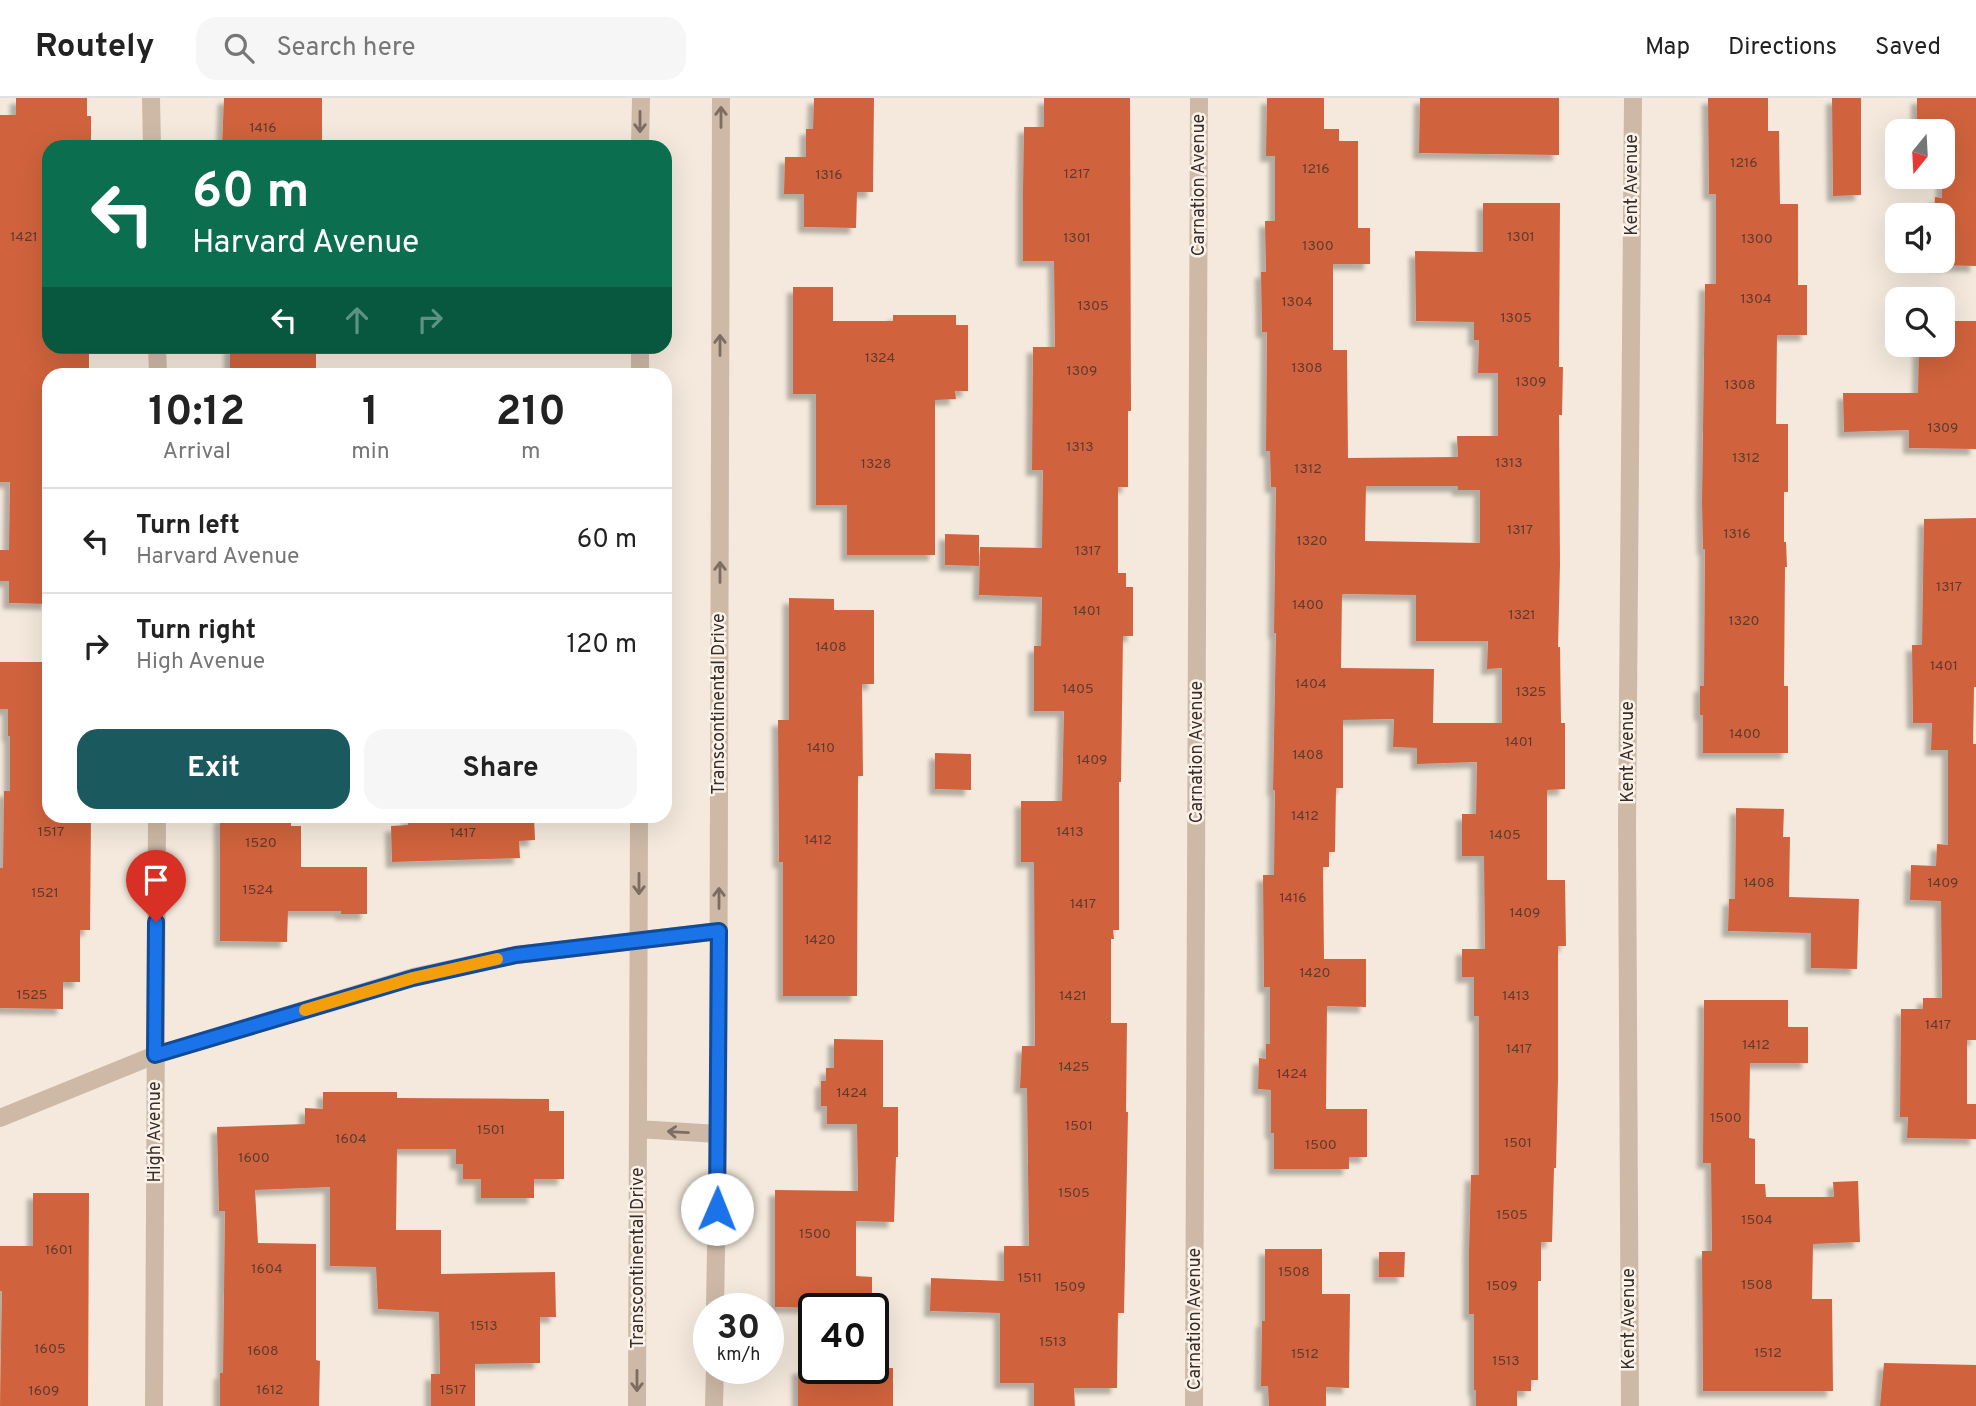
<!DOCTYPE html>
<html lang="en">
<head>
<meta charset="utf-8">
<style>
  :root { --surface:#fff; --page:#f6f6f6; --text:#222; --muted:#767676; --line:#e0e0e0; --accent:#1a595e }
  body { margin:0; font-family:Overpass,sans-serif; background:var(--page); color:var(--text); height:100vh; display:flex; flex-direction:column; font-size:26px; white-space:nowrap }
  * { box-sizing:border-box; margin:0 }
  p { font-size:23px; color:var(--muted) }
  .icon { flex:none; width:38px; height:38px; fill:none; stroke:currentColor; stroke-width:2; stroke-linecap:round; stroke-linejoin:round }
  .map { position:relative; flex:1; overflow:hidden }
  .drawer { position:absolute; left:42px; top:270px; width:630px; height:455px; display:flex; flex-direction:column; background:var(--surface); border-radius:21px; box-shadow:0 7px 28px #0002 }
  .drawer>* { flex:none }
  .banner { position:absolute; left:42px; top:42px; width:630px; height:214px; border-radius:21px; box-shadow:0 7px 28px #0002; background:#0b6e4f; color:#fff; overflow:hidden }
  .needle { width:46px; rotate:198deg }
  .buttons { position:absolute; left:1885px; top:21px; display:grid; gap:14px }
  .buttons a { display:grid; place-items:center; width:70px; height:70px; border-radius:14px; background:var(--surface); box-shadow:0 7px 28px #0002; font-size:35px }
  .speed { position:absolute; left:693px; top:1195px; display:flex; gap:14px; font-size:35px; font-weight:700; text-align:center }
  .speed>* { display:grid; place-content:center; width:91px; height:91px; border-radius:50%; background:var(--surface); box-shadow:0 7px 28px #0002; line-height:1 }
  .speed small { font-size:18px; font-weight:400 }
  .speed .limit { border:4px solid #111; border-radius:10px; background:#fff; color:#111 }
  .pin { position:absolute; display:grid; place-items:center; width:60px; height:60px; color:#fff; margin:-72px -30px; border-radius:50% 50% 50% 0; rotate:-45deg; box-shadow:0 0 7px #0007 }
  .pin .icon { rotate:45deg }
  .me { position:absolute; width:77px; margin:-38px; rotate:1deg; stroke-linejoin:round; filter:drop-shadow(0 0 5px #0008) }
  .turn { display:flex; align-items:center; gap:24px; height:147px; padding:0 35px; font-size:32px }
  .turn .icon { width:91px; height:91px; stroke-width:2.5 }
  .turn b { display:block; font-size:49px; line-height:60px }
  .lanes { display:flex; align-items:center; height:66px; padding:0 35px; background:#0003; justify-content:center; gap:35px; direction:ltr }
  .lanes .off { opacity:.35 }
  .eta { display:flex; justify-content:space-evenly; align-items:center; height:119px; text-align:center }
  .eta b { font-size:42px; font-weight:700; line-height:49px }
  .cta { display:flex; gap:14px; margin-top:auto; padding:14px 35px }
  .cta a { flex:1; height:80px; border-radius:21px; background:var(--accent); color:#fff; font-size:28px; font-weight:700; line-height:80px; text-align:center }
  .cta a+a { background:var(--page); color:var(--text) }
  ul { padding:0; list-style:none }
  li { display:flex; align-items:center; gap:21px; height:105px; padding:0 35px; border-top:2px solid var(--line) }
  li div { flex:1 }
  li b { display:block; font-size:26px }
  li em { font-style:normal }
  header { display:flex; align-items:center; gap:42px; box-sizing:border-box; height:98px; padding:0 35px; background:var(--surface); border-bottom:2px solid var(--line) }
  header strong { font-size:33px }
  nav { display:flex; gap:38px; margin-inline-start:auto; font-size:24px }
  .search { width:490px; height:63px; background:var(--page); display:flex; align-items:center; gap:18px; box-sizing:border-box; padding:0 24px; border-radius:21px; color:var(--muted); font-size:26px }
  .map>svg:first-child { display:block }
  .building { fill:#d0633e; fill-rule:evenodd; filter:url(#shadow) }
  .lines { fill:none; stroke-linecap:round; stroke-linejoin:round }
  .minor { stroke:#cdb9a6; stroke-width:18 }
  .oneway { stroke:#7c6c61 }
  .route-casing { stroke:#114b97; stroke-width:18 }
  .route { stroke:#1a73e8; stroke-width:12 }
  .slow { stroke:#f59e0b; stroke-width:12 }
  .labels { text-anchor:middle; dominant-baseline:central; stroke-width:5; stroke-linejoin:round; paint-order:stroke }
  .number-label { font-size:14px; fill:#5f3a2e }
  .street-label { font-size:18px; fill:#392d28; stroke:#fbf3e9 }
</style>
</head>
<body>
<header>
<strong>Routely</strong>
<div class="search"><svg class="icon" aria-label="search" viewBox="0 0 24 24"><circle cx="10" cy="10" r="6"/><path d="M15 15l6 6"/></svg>Search here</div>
<nav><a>Map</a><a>Directions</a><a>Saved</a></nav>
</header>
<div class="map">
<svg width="1976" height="1308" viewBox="0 0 1976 1308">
  <defs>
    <filter id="shadow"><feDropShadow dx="-6" dy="6" stdDeviation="2" flood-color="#0004"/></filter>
  </defs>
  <rect width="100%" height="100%" fill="#f4e9dc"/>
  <!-- building -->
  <path class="building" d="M16,0h71v18h4v31h-42v199h40v28h-40v230l-40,-1v-22h-9v-31h9l1,-68h-10v-367h16z
    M224,0h98v49h-100z
    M814,0h60l-1,94h-16l-1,36 -52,-1v-33h-20l1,-37h21v-28h7z
    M1044,0h86l1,313h-3v76h-10v86h8v14h7v49h-10l-2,146h-2v148h-6l1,9h-3v84h16l-1,89h2l-1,54 -3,147h-6l-1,75h-43l1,18h-41v-23h-34v-70l-70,-2 1,-33 73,3v-35h25l-2,-158h-7l2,-42h13l-1,-184h-13v-61h41l2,-90h-30v-65h7l1,-49 -63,-2 1,-48 62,1 1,-78h-11l1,-123h22l-1,-86h-31v-70l1,-64h20z
    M1267,0h57v31h15v12h19v87h12v36h-37v86h14l1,108 110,-1 -1,-21h41v-63h-20l1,-33h-5v-18l-58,-1 -1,-70 68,1v-49h77l-1,164h4l-1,48h-3l1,149 -2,83h2l1,76h4v66l-18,1v90h18l1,66h-8v132l-2,90h-2l-2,74h-11v39h-3v99h-7v11h-14v15h-41v-16h-2v-76h-5v-63l2,-76h8v-159h-5v-39h-12v-28h23l-1,-93h-22v-42h14l1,-52 -60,2v-16l-24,-1 1,-28 -51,1v68h-7l-1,64h-6v15h-6l1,92h42v48l-39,-1 -1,103h41v48h-18v12h-75v-36h-3v-43l-13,-1 1,-31 7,1v-15h4v-57h-6l-1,-112h11l1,-85h-2l3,-157h-2l2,-146h-5l-1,-36h-4l1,-119h-5l-1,-60h5l-1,-51h10v-65h-9zM1366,388h92v4h22v53l-115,-2zM1342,496l74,1v46h72l-1,28 15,-1v55h-69l1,-54 -93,-1z
    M1420,0h139v57l-140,-2z
    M1708,0h60v33h11l1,73h18v81h9v50h-30l-1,89h12v68h-4v50h2l1,25h-2l-1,119h4v67h-85v-38h-3v-29h4l1,-137h-2l-1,-47 3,-218h11v-90h-7z
    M1832,0h29v97l-28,1z
    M1917,0h59v168l-43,-1v-4h9v-46h-8l1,-18 7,1v-67h-25z
    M793,189h40v34h60v-6h63v10h12v66h-13l1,8 -21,1v155h-88v-50h-31v-111h-23z
    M1942,223h34v128l-67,-1v-18l-65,2 -1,-39h75l1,-48h23z
    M230,248h86v28h-86z
    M1976,420v169h-2l-1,57h3v296h-9v64h9v35l-69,-1 1,-21h-8l1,-108h22v-11h19l-1,-97 -31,-1 1,-35 25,1 1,-22 11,1v-95h-17l1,-27h-19l-1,-78h10l2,-126z
    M945,436l34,1v31l-34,-1z
    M789,500l45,1v11h40v74h-12l1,92h-5l-1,220h-74v-134h-4l-1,-142h11z
    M0,564h49v154h42l-1,114h-10v52h-17v27l-63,-1v-140h3l1,-77h6v-55h-2v-27h-8z
    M935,655l36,1v36l-36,-1z
    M1736,710l48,1 -1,28h7l-1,60 70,2 -2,70 -46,-1v-35l-83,-2 1,-32h6z
    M220,718h71v10h10v41h66v47h-26v-3h-53l-1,31 -67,-1z
    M446,718h88l1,24 -16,1 1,17 -128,4 -1,-36 17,-1v-8z
    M1704,902h84v27h20v36h-58l-1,75 6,1v45h10l1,13h68l-1,-15 25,-1 2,61 -47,2 -1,55h20l1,92h-130l-1,-140h10l-1,-88h-8z
    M834,941l49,1v67h15v50h-2l-2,65 -38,-1v55l16,1v32l-97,-2v-117l83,1 -1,-67h-30v-18h-6v-25h5v-13h8z
    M323,994h74v6l152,1v12h15v68h-30v19h-53v-19h-18v-15h-7v-15h-59l-1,81h45v44l114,-2 1,45h-16v46l-65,1v42h-44v-32h9l-1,-62 -61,-3 -2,-42 -46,-1v-79l-75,3 3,53 58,1v116l4,1 -1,45h-99v-33h3l2,-162h-6l-2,-84 88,-3v-16l18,1z
    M33,1095h56l-1,213h-88l2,-115h-2v-45h33z
    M1265,1151h57v45h28l-1,94 -23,-1v19h-57l-1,-20h-7l1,-65h3z
    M1379,1154h26l-1,25h-25z
    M1884,1265l92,2v41h-96z
    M798,1270h95v38h-95z"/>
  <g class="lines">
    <!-- minor -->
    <path class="minor" d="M151,0l1,49
      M640,49l1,-49
      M157,248l1,28
      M640,276v-28
      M0,1020l155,-63 258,-78 103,-22 203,-24
      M638,1031l80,5
      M715,1211l3,-175 3,-1036
      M154,1308l3,-590
      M637,1308l2,-590
      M714,1308l1,-38
      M1194,1308l5,-1308
      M1630,1308l-3,-581 6,-727"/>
  </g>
  <!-- one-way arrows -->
  <defs><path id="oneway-shaft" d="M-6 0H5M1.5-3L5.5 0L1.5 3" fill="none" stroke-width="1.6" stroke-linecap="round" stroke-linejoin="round" transform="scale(1.75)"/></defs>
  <g class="oneway">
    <use href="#oneway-shaft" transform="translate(721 19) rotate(-90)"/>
    <use href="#oneway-shaft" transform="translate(640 24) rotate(90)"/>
    <use href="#oneway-shaft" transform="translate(720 247) rotate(-90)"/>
    <use href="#oneway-shaft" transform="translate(720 474) rotate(-90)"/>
    <use href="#oneway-shaft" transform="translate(639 786) rotate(90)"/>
    <use href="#oneway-shaft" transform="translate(719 800) rotate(-90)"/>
    <use href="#oneway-shaft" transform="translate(678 1034) rotate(-177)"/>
    <use href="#oneway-shaft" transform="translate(637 1283) rotate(90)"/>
  </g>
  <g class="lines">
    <!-- route casing -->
    <g class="route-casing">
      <path id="route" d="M156,824l-1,133 258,-77 103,-23 203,-24 -2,278"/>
    </g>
    <!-- route -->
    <use href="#route" class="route"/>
    <!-- slow -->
    <path class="slow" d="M305,912l108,-32 84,-19"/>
  </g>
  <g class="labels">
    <!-- number labels -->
    <g class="number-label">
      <text x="263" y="30">1416</text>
      <text x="1744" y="65">1216</text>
      <text x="1316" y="71">1216</text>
      <text x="1077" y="76">1217</text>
      <text x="829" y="77">1316</text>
      <text x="24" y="139">1421</text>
      <text x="1521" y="139">1301</text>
      <text x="1077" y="140">1301</text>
      <text x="1757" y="141">1300</text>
      <text x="1318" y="148">1300</text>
      <text x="1756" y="201">1304</text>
      <text x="1297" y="204">1304</text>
      <text x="1093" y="208">1305</text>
      <text x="1516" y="220">1305</text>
      <text x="880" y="260">1324</text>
      <text x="1307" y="270">1308</text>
      <text x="1082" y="273">1309</text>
      <text x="1531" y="284">1309</text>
      <text x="1740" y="287">1308</text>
      <text x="1943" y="330">1309</text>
      <text x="1080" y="349">1313</text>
      <text x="1746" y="360">1312</text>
      <text x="1509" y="365">1313</text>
      <text x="876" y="366">1328</text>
      <text x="1308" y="371">1312</text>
      <text x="1520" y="432">1317</text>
      <text x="1737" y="436">1316</text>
      <text x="1312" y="443">1320</text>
      <text x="1088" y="453">1317</text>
      <text x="1949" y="489">1317</text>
      <text x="1308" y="507">1400</text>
      <text x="1087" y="513">1401</text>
      <text x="1522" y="517">1321</text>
      <text x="1744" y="523">1320</text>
      <text x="831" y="549">1408</text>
      <text x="1944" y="568">1401</text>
      <text x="1311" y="586">1404</text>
      <text x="1078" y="591">1405</text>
      <text x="1531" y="594">1325</text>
      <text x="1745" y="636">1400</text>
      <text x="1519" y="644">1401</text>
      <text x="821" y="650">1410</text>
      <text x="1308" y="657">1408</text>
      <text x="1092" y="662">1409</text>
      <text x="1305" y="718">1412</text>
      <text x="51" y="734">1517</text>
      <text x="1070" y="734">1413</text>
      <text x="463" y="735">1417</text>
      <text x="1505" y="737">1405</text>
      <text x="818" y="742">1412</text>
      <text x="261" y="745">1520</text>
      <text x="1759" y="785">1408</text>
      <text x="1943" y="785">1409</text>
      <text x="258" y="792">1524</text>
      <text x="45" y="795">1521</text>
      <text x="1293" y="800">1416</text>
      <text x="1083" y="806">1417</text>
      <text x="1525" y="815">1409</text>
      <text x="820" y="842">1420</text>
      <text x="1315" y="875">1420</text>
      <text x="32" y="897">1525</text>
      <text x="1073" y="898">1421</text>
      <text x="1516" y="898">1413</text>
      <text x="1938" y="927">1417</text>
      <text x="1756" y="947">1412</text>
      <text x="1519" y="951">1417</text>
      <text x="1074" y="969">1425</text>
      <text x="1292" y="976">1424</text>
      <text x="852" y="995">1424</text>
      <text x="1726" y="1020">1500</text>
      <text x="1079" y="1028">1501</text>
      <text x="491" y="1032">1501</text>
      <text x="351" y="1041">1604</text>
      <text x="1518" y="1045">1501</text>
      <text x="1321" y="1047">1500</text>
      <text x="254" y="1060">1600</text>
      <text x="1074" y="1095">1505</text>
      <text x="1512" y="1117">1505</text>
      <text x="1757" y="1122">1504</text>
      <text x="815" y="1136">1500</text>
      <text x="59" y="1152">1601</text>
      <text x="267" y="1171">1604</text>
      <text x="1294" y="1174">1508</text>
      <text x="1030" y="1180">1511</text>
      <text x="1757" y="1187">1508</text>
      <text x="1502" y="1188">1509</text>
      <text x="1070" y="1189">1509</text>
      <text x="484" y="1228">1513</text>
      <text x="1053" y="1244">1513</text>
      <text x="50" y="1251">1605</text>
      <text x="263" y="1253">1608</text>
      <text x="1768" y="1255">1512</text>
      <text x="1305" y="1256">1512</text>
      <text x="1506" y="1263">1513</text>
      <text x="270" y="1292">1612</text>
      <text x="453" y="1292">1517</text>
      <text x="44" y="1293">1609</text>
    </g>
    <!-- street labels -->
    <g class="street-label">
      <text transform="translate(1199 87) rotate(-90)">Carnation Avenue</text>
      <text transform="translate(1632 87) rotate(-90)">Kent Avenue</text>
      <text transform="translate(719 606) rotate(-90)">Transcontinental Drive</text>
      <text transform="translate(1197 654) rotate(-90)">Carnation Avenue</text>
      <text transform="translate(1628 654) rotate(-90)">Kent Avenue</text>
      <text transform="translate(155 1034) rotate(-90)">High Avenue</text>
      <text transform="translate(638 1160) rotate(-90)">Transcontinental Drive</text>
      <text transform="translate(1195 1221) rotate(-90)">Carnation Avenue</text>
      <text transform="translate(1629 1221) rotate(-90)">Kent Avenue</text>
    </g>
  </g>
</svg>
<div class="buttons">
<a><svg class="needle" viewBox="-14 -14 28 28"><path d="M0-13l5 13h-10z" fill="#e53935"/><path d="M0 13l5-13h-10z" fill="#767676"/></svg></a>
<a><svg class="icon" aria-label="sound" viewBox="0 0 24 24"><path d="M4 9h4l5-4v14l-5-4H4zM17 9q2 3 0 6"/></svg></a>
<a><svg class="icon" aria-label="search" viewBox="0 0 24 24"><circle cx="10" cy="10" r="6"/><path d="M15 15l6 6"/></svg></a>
</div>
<div class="speed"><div>30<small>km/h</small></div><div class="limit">40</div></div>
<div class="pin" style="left:156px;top:824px;background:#d93025"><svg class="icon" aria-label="arrive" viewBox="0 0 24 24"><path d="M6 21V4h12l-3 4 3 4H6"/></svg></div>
<svg class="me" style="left:717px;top:1111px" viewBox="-20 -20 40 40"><circle r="19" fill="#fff"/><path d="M0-13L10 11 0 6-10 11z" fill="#1a73e8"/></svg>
<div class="banner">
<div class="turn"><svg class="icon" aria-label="left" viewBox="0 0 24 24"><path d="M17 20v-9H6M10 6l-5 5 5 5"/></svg><div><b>60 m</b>Harvard Avenue</div></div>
<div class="lanes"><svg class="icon" aria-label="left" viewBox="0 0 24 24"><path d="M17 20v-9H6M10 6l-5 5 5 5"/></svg><svg class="icon off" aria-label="ahead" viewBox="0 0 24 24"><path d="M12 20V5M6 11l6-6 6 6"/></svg><svg class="icon off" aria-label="right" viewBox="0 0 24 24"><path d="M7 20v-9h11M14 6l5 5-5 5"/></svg></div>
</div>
<section class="drawer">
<div class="eta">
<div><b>10:12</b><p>Arrival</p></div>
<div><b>1</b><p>min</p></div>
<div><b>210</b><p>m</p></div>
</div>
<ul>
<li><svg class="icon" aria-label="left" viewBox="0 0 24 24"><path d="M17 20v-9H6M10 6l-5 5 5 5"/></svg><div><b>Turn left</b><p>Harvard Avenue</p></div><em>60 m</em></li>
<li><svg class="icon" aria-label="right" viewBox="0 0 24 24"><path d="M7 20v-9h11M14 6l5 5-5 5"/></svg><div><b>Turn right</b><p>High Avenue</p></div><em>120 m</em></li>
</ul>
<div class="cta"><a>Exit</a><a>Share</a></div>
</section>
</div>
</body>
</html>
